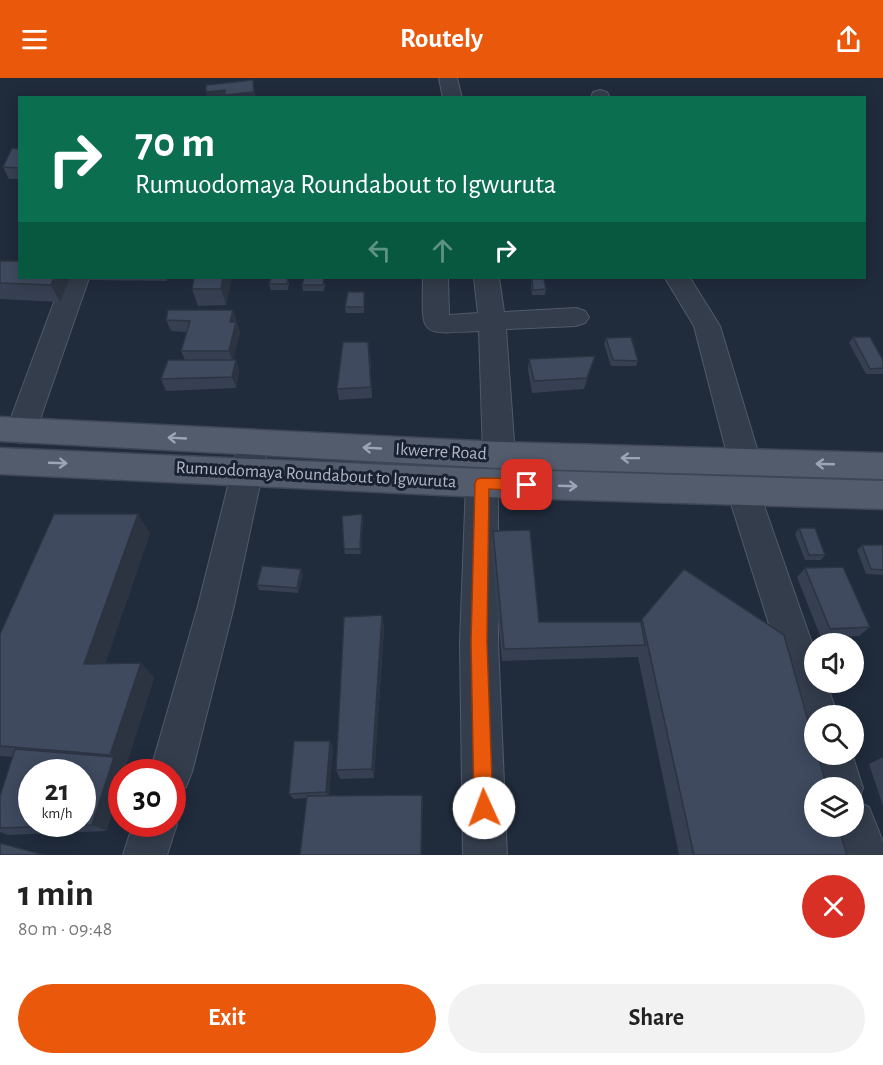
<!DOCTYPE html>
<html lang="en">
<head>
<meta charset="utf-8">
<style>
  :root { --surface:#fff; --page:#f2f2f2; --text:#222; --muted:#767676; --accent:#ea580c }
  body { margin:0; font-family:"Alegreya Sans",sans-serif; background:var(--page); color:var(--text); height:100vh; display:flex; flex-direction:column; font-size:22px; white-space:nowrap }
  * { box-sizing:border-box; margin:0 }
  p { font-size:20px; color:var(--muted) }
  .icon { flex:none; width:33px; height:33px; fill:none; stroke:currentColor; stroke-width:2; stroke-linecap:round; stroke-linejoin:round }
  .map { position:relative; height:777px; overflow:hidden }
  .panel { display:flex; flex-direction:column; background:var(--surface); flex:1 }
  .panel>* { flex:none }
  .guide { position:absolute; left:18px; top:18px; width:848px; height:183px; border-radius:0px; box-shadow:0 3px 15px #0003; background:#0b6e4f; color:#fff; overflow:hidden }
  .buttons { position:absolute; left:804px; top:555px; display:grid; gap:12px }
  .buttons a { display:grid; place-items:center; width:60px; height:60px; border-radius:50%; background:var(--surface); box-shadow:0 3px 15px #0003; font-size:30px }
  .speed { position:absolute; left:18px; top:681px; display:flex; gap:12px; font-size:30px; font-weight:700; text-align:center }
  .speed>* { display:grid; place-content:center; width:78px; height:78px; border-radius:50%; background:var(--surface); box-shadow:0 3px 15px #0003; line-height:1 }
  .speed small { font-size:15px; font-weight:400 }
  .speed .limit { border:9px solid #d22; background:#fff; color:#111 }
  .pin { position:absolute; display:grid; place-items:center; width:51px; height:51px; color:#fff; margin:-26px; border-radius:12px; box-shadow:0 3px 9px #0006 }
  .me { position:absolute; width:66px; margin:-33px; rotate:358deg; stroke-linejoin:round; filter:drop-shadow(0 0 4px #0008) }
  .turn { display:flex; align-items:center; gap:21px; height:126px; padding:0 18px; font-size:27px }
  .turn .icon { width:78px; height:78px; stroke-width:2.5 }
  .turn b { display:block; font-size:42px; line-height:51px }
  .lanes { display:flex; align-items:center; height:57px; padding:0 18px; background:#0003; justify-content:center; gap:30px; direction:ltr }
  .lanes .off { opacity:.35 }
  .round { display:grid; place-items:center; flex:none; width:63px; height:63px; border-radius:32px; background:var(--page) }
  .headline { display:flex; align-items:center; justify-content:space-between; height:102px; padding:0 18px }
  h1 { font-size:36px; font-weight:700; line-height:45px }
  .button { display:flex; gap:12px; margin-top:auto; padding:12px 18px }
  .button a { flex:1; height:69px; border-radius:36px; background:var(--accent); color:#fff; font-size:24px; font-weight:700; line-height:69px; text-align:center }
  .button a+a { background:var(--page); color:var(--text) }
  header { display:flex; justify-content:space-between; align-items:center; height:78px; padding:0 18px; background:var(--accent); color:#fff; font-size:27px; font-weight:700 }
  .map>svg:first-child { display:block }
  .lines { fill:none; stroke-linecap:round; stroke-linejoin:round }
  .minor-casing { stroke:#525a6a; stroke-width:2 }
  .major-casing { stroke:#3e4655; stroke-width:3 }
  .minor { fill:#343d4c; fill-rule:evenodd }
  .major { fill:#525c6d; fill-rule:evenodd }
  .wall { fill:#364052 }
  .shaded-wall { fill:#2c3442 }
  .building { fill:#3f4a5f; stroke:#2c3442; stroke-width:1.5; fill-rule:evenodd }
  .oneway { stroke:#9ca5b6 }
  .route { fill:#ea580c; stroke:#983908; stroke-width:1.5 }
  .labels { text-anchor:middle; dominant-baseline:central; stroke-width:6; stroke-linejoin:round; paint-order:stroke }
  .street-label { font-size:18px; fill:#afb7c8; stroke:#1a2231 }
</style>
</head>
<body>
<header><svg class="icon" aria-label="menu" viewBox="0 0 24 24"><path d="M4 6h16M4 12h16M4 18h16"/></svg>Routely<svg class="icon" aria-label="share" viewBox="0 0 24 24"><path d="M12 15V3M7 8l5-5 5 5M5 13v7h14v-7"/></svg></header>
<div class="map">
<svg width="883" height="777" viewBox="0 0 883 777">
  <rect width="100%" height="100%" fill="#202b3c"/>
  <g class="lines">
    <!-- minor casing -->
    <g class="minor-casing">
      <path id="minor" d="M439,0h18l5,20h-19z
        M600,12l7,2 3,6h-19l2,-6z
        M63,200h26l-53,153 -4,8 -11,4 -11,-4 -4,-8z
        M423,200h25l1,37 29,-2 -4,-35h25l5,34 72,-4 9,3 4,6 -4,6 -9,3 -70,3 9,126 -5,9 -11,3 -11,-3 -5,-9 -4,-124c-60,3 -57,7 -56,-53z
        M665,200h25l30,48 41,136 -5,9 -11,3 -11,-3 -5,-9 -35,-136z
        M254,352l11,4 4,8 -35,164 -42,166 -6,15 -14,5v-20h-22l48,-166 41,-164 4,-8z
        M482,392l11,4 5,9v159l9,213h-44l-3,-213 6,-159 5,-9z
        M743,400l11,4 5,9 55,158v33h12l12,34h-24v19l-10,-5 -6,-14 -71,-225 5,-9z
        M814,666v10h38l11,34 -5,14 11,5 14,35v13h-40l-9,-29h20v-38h-33l-11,-34z
        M172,735l5,11 -10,31h-44l10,-31h39z"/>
    </g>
    <!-- major casing -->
    <g class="major-casing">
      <path id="major" d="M0,339l499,25 384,11v26l-384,-11 -499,-27z
        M0,370l482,21 401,12v28l-401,-12 -482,-23z"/>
    </g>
    <!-- minor -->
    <use href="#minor" class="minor"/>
    <!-- major -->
    <use href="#major" class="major"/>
  </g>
  <!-- wall -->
  <path class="wall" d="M20,71v30h-11l-6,-12z
    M0,183l20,17h50l-10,24 -60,-3z
    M88,200h79v3l-78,-1z
    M232,200l-6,27 -28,1 -6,-17z
    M532,201l14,10 -1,6h-13l-1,-10z
    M289,204l-1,8h-17l-2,-6z
    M325,205l-1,8h-21l-1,-6z
    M364,220v15h-18l-1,-6z
    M233,232l7,23 -7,27h3l3,11 -3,17 -70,3 -5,-12 24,-19 -4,-9 6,-19 -16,-1 -5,-11z
    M853,259l30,23v14h-17l-17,-31z
    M606,260l32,23 -2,5h-25l-7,-22z
    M370,275l2,45 -33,2 -2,-11z
    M529,281l63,8 -8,22 -52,4 -4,-23z
    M362,436l1,5 -2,35h-16l-1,-5z
    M799,450l26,27 -4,5h-16l-10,-26z
    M493,453l46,91h102l1,-3 205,236h-168l-41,-198 -136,4 -11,-116z
    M150,455l-45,131 36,-1 13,15 -30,94h-2v10l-16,49 -98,4 -8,-3v-36l13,-39 -13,-1v-122z
    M862,467h21v30l-17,-1 -9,-24z
    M805,490l65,59 -11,9 -38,2 -24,-61z
    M301,491l2,5 -5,19 -39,-3 -2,-5z
    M382,537l2,13 -10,150 -34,1 -4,-9z
    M330,663l3,6 -4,49 93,-1 1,10 -117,-7 -12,1 -5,-5z
    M881,680h2v48l-14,-42z"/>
  <!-- shaded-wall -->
  <path class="shaded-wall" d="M253,2l3,18h-49l-1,-6 19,-2z
    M54,200h16l-10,24 -9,-17z
    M223,200h9l-6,27 -5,-16z
    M233,232l7,23 -7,29 -4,-11 1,-29z
    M595,278l-3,11 -8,22 3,-11z
    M236,282l3,11 -3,17 -4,-11z
    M138,436l12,19 -50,145 -16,-14z
    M362,436l1,5 -2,35 -1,-5z
    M301,491l2,5 -5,19 -1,-5z
    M382,537l2,13 -10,150 -2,-9z
    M141,585l13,15 -30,94h-2v10l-16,49 -14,-6 22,-68 -4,-2z
    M330,663l3,6 -4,51 -3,-6z
    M422,717l1,10 -1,50h-1z"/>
  <!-- building -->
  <path class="building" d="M253,2l1,12 -29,3v-5l-19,2v-7z
    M12,70l8,1v19l-17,-1z
    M0,183h20v17h34l-3,7 -51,-2z
    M194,200h29l-2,11h-29z
    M271,200h17l-1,6h-18z
    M304,200h20l-1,7h-21z
    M532,201h12l2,10 -13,1z
    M348,214h16v15h-19z
    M168,232h65l-3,12h6l-7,29h-48l9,-30 -24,-1z
    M631,259l7,24 -25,-1 -7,-22z
    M853,259h17l13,23v8l-13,1z
    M343,264h25l3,45 -34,2z
    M595,278l-8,22 -53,3 -5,-22z
    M168,282h68l-4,17 -71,2z
    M54,436h84l-54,150 57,-1 -31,92 -110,-9v-112z
    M362,436l-2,35h-16l-2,-33z
    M799,450h16l10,27h-16z
    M530,452l9,92h102l4,23 -141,4 -11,-118z
    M862,467h21v25l-12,-1z
    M262,488l39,3 -4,19 -40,-3z
    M843,489l27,60 -40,2 -25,-61z
    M684,491l100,66 30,107v12h4l9,34h-13v38h24l9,29h-153l-52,-236z
    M382,537l-10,154 -36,1 8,-153z
    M294,663h36l-4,51 -37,2z
    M15,671l99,8 -22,68 -92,3v-32zM32,694h50v52h-50z
    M422,717l-1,60h-121l7,-59z
    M0,765l44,12h-44z"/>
  <!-- one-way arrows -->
  <defs><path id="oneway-shaft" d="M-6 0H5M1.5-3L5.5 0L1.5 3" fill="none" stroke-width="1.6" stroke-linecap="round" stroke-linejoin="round" transform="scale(1.5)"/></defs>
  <g class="oneway">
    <use href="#oneway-shaft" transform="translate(177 360) rotate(-177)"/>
    <use href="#oneway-shaft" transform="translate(372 370) rotate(-177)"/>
    <use href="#oneway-shaft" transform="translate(630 380) rotate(-179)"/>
    <use href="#oneway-shaft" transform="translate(58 385) rotate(2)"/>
    <use href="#oneway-shaft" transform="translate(825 386) rotate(-178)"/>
    <use href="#oneway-shaft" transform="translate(568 408) rotate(2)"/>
  </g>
  <!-- route -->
  <path class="route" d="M482,400l45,1 5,2 2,4 -2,4 -5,2 -38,-2 -2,153 6,166 -3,6 -6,3 -7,-3 -3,-6 -3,-166 4,-159 2,-4z"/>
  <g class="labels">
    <!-- street labels -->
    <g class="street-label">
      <text transform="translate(441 374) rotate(3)">Ikwerre Road</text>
      <text transform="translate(316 397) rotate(3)">Rumuodomaya Roundabout to Igwuruta</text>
    </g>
  </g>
</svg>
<div class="buttons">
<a><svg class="icon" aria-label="sound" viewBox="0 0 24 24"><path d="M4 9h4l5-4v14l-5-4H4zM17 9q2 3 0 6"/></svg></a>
<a><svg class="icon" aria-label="search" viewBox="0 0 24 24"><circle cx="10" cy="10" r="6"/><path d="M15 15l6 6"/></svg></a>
<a><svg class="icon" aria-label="layers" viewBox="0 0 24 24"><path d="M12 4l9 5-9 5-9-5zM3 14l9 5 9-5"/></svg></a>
</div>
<div class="speed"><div>21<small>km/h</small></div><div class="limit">30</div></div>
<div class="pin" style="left:527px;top:407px;background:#d93025"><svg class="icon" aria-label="arrive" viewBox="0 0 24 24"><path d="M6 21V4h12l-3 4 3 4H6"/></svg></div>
<svg class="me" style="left:484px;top:730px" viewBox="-20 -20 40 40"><circle r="19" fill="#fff"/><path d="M0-13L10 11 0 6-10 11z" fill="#ea580c"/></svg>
<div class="guide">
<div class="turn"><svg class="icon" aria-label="right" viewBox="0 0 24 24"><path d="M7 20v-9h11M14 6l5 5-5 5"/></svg><div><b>70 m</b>Rumuodomaya Roundabout to Igwuruta</div></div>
<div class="lanes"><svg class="icon off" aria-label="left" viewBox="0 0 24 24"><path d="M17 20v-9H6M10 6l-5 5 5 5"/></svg><svg class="icon off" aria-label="ahead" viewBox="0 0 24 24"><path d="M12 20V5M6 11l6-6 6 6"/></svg><svg class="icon" aria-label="right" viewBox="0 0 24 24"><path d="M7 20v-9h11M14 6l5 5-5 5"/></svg></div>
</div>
</div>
<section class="panel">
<div class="headline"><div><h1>1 min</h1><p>80 m · 09:48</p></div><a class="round" style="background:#d93025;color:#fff"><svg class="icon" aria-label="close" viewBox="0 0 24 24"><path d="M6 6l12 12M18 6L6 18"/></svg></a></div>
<div class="button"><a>Exit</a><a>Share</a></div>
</section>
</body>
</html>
